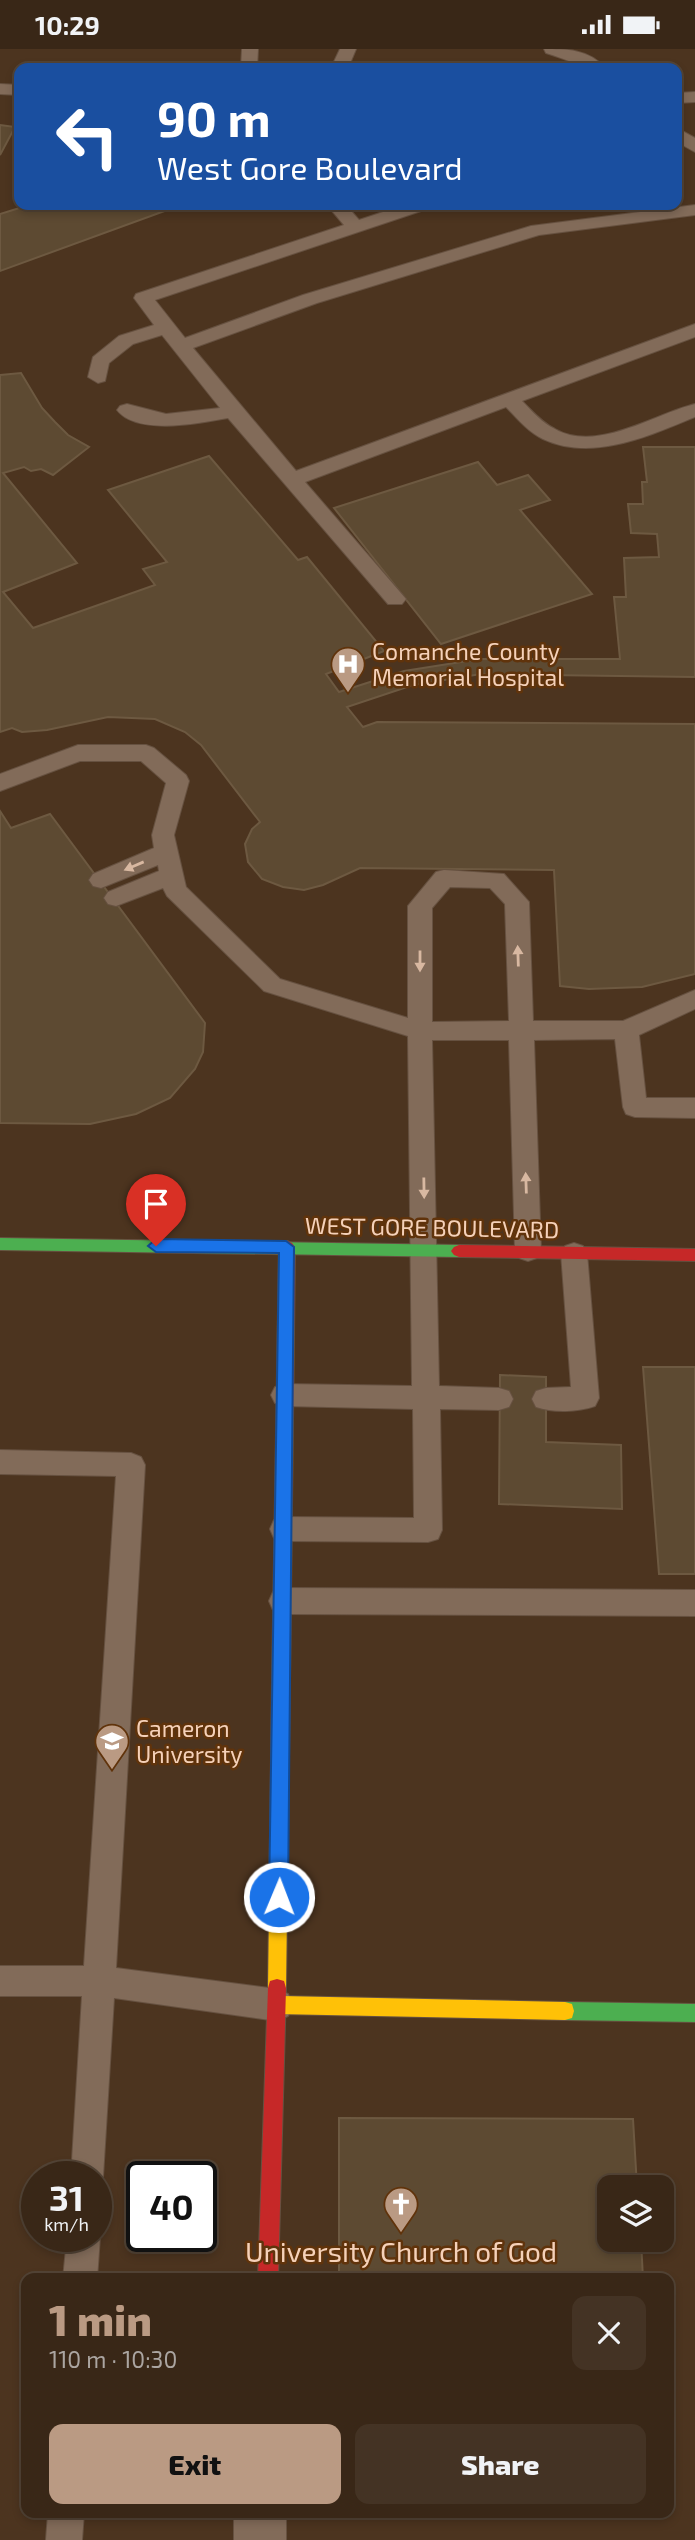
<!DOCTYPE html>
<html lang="en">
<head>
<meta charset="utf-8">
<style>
  :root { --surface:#392717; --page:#443324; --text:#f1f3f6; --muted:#aba5a1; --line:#534436; --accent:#ba9a83 }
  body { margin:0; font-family:"Exo 2",sans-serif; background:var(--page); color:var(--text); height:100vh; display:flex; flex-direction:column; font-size:26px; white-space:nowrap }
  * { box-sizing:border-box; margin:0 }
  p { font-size:23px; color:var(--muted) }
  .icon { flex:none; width:38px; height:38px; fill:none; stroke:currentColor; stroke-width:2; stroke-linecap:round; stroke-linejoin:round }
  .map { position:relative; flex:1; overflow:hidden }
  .panel { position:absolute; left:21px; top:2224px; width:653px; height:245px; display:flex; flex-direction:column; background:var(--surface); border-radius:14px; box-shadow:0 4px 10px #0003,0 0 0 2px var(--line) }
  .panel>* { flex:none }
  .guide { position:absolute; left:14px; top:14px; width:668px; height:147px; border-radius:14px; box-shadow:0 4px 10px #0003,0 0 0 2px var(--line); background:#1a4fa0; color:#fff; overflow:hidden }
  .controls { position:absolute; left:597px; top:2126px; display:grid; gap:14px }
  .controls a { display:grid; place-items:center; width:77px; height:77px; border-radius:14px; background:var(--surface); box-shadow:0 4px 10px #0003,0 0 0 2px var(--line); font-size:35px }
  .speed { position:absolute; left:21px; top:2112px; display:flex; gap:14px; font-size:35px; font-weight:700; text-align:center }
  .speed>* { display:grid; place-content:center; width:91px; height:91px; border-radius:50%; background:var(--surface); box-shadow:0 4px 10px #0003,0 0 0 2px var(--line); line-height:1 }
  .speed small { font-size:18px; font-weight:400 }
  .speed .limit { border:4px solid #111; border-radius:10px; background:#fff; color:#111 }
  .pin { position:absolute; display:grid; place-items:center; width:60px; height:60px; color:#fff; margin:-72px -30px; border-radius:50% 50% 50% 0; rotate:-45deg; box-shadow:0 0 7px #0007 }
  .pin .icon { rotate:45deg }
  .me { position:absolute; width:77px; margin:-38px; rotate:1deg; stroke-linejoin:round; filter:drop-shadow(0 0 5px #0008) }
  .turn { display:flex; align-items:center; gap:24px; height:147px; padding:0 28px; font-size:32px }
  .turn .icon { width:91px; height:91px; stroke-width:2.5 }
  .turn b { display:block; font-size:49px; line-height:60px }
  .round { display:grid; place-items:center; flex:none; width:74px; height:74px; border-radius:14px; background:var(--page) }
  .head { display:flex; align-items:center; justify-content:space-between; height:119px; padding:0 28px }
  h1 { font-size:42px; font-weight:800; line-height:52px; color:var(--accent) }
  .action { display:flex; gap:14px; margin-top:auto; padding:14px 28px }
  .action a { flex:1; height:80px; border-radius:14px; background:var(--accent); color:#111; font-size:28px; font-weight:800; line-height:80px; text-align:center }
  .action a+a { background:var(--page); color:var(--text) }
  .status { display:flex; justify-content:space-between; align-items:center; height:49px; padding:0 35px; background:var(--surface); direction:ltr }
  .status svg { height:19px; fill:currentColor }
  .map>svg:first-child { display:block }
  .building { fill:#5d4a32; stroke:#6d5941; stroke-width:2 }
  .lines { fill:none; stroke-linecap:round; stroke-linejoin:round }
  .lane-casing { stroke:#665140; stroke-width:2 }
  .street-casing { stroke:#665140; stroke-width:2 }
  .fast-casing { stroke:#665140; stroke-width:2 }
  .slow-casing { stroke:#665140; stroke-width:2 }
  .jam-casing { stroke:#665140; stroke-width:2 }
  .lane { fill:#826b59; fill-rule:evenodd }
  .street { fill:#826b59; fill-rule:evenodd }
  .fast { fill:#4caf50; fill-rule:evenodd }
  .slow { fill:#ffc107; fill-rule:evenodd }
  .jam { fill:#c62828; fill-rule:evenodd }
  .oneway { fill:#d8b8a1 }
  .route { fill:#1a73e8; stroke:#114b97; stroke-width:2 }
  .labels { text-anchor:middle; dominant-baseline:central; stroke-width:5; stroke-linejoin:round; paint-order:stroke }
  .poi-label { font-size:23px; fill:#f5d1b9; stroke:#60330b; text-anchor:start }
  .street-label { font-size:23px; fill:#f5d1b9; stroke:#60330b }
  .near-poi-label { font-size:28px; fill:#f5d1b9; stroke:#60330b }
</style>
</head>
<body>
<div class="status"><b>10:29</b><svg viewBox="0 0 49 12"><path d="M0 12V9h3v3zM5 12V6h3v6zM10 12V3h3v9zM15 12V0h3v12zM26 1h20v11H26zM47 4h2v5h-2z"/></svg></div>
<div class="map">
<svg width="695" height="2491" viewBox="0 0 695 2491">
  <rect width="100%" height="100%" fill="#4c341f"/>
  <!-- building -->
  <path class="building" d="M0,76l15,2 -15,28z
    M29,156h152l-181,66v-57z
    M21,324l21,35 13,14 13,13 21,12 -36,28 -12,-6 -10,2 -7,-4 -21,6 74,90 -74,29 30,36 122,-43 -12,-16 24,-7 -59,-72 101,-34 89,104 9,-3 77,94 -58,23 13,18 65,-21 76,-12h140l-6,-62h12l-2,-39 35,-1 -2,-23 -26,-1 -3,-29h15l-1,-22h5l-4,-35h52v230l-214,-3 -68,11 -66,22 16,20 14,-5 318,2v250l-53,13 -53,2 -29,-3 -6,-116 -194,-2 -37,17 -19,5 -21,-3 -21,-8 -14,-17 -3,-18 7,-15 8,-7 -59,-77 -16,-13 -30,-13 -47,-2 -61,13 -25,2 -10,-4 -12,4v-357z
    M478,413l19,23 31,-10 22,25 -30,10 72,84 -151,50 -107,-136z
    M0,762l11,17 39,-14 155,209 -2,29 -8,17 -25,29 -34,16 -46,10 -90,-1z
    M643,1318h52v207h-36z
    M500,1326l46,2v65l75,3 1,64 -123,-5z
    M339,2069l294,1 4,68h-28v53h32l2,39h-304z"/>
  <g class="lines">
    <!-- lane casing -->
    <g class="lane-casing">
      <path id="lane" d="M242,0h16l-1,19h-16z
        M340,0h16l-8,19h-17z
        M544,0c22,0 45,0 61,19 -21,1 -39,-9 -59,-15z
        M0,35l19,1v10l-19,-1z
        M695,43v10l-18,1v-10z
        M677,79l18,10v14l-18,-10z
        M327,156h19l13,15 45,-15h26l-3,4 -272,91 30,38 118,-43 228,-69 164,-21v10l-156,20 -222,68 -124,45 103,123 399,-147v13l-173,64c10,10 20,22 33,28 42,24 99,-15 140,-25v13c-46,19 -103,45 -152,22 -15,-7 -26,-21 -37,-32l-201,75 101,117 -4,5h-14l-160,-186c-27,5 -91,18 -111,-8l3,-4 7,-2 39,10 54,-6 -58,-73 -29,9 -24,19 -4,18 -7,2 -10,-6 5,-20 26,-21 35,-11 -20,-27 2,-4 208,-69z
        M78,696h68l8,3 32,27 3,6 -15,54 12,52 94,92 128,39v-112l28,-34 8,-2 60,4 25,28 4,119h90l72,-31v19l-56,26 7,63h49v20l-60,-1 -9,-3 -3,-7 -8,-68 -81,1 7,211 -4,7 -9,3 -9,-3 -4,-7 -6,-211h-77l7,346 60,2 10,3 4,8 -4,8 -10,3 -59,-1 2,121 -4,9 -10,3 -144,-1 -10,-3 -4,-9 4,-9 10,-3 130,1 -1,-109 -128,-3 -10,-3 -4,-8 4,-8 10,-3 127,2 -4,-350 -144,-45 -97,-95 -4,-8 -47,18 -8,-2 -4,-6 4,-6 51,-21 -1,-6 -57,23 -8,-2 -4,-6 4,-6 61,-26 -2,-13 14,-52 -25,-22h-61l-80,30v-17zM450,838l40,1 15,16 4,117 -77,1v-114z
        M574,1194l9,3 4,7 12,145 -4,8c-17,6 -42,7 -59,1l-4,-8 4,-8 10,-3 25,-1 -10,-134 4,-7z
        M0,1401l131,3 10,4 4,8 -29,503 161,21 11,5 5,11 -5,11 -11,5 -163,-23 -11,179 -7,13v-13h-25l11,-181h-82v-30h84l32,-490 -116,-2z
        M283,1539l412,2v26l-412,-2 -10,-4 -4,-9 4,-9z
        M96,2180l4,8 -3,42h-34l4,-42h29z
        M48,2464h36l-2,27h-36z"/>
    </g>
    <!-- street casing -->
    <g class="street-casing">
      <path id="street" d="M234,2464h52v27h-52z"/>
    </g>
    <!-- fast casing -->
    <g class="fast-casing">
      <path id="fast" d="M0,1189l459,7 5,2 3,4 -3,4 -5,2 -459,-7z
        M565,1953l130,2v18l-130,-2 -7,-2 -2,-7 2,-7z"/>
    </g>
    <!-- slow casing -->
    <g class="slow-casing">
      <path id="slow" d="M281,1624l6,2 3,6 -4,307 -5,8 284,6 7,2 2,7 -2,7 -7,2 -288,-6 -7,-2 -2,-7 2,-7 5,-2 -5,-1 -2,-7 4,-307 3,-6z"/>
    </g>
    <!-- jam casing -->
    <g class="jam-casing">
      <path id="jam" d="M287,1192l5,2 3,4 -5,434 -3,6 -6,2 -6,-2 -3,-6 7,-434 3,-4z
        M459,1196l236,4v12l-236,-4 -5,-2 -3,-4 3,-4z
        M277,1930l7,2 2,7 -8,291h-20l10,-291 2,-7z"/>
    </g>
    <!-- lane -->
    <use href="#lane" class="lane"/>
    <!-- street -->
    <use href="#street" class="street"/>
    <!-- fast -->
    <use href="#fast" class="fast"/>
    <!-- slow -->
    <use href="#slow" class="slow"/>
    <!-- jam -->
    <use href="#jam" class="jam"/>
  </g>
  <!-- one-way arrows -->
  <defs><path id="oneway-solid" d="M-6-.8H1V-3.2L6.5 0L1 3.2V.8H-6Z" transform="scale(1.75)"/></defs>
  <g class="oneway">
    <use href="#oneway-solid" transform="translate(134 817) rotate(157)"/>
    <use href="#oneway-solid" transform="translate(518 907) rotate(-92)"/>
    <use href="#oneway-solid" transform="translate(420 912) rotate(90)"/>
    <use href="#oneway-solid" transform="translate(526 1134) rotate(-92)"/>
    <use href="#oneway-solid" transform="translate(424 1139) rotate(89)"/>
  </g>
  <!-- route -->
  <path class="route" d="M156,1190l130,2 8,6 -6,650 -3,7 -6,2 -7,-2 -3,-7 10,-644 -123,-1 -8,-6z"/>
  <!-- icons -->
  <defs>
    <g id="hospital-pin" transform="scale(1.75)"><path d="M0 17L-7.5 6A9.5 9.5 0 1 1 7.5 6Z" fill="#ba9a83" stroke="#60330b"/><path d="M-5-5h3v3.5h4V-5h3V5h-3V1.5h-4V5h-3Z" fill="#fff"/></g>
    <g id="university-pin" transform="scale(1.75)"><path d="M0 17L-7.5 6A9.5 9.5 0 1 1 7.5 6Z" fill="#ba9a83" stroke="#60330b"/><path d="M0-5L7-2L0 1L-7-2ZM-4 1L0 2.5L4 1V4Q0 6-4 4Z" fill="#fff"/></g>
    <g id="church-pin" transform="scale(1.75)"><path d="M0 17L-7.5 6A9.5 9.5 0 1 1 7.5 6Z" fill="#ba9a83" stroke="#60330b"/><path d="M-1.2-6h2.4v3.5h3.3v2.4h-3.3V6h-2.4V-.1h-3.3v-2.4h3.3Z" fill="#fff"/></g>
  </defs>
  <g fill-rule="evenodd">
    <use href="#hospital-pin" x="348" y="615"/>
    <use href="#university-pin" x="112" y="1692"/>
    <use href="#church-pin" x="401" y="2155"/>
  </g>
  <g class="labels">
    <!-- poi labels -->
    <g class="poi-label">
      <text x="372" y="602">Comanche County<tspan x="372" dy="26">Memorial Hospital</tspan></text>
      <text x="136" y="1679">Cameron<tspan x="136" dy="26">University</tspan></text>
    </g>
    <!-- street labels -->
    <g class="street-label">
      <text transform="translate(432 1178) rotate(1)">WEST GORE BOULEVARD</text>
    </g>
    <!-- near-poi labels -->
    <g class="near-poi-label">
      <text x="401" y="2202">University Church of God</text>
    </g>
  </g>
</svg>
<div class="controls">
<a><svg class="icon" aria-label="layers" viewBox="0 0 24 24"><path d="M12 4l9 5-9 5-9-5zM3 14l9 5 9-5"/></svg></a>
</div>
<div class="speed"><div>31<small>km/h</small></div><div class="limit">40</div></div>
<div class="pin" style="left:156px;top:1197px;background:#d93025"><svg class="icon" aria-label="arrive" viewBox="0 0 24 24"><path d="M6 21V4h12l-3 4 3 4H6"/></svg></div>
<svg class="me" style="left:279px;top:1848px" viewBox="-20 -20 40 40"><circle r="17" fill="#1a73e8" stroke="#fff" stroke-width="3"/><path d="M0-11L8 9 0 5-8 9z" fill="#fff"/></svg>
<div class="guide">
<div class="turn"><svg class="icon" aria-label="left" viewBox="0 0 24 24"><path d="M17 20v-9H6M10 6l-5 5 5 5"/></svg><div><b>90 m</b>West Gore Boulevard</div></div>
</div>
<section class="panel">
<div class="head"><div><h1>1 min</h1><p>110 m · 10:30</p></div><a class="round"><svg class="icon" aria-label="close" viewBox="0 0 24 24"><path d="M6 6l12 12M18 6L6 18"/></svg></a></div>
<div class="action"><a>Exit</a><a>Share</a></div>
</section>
</div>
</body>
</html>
